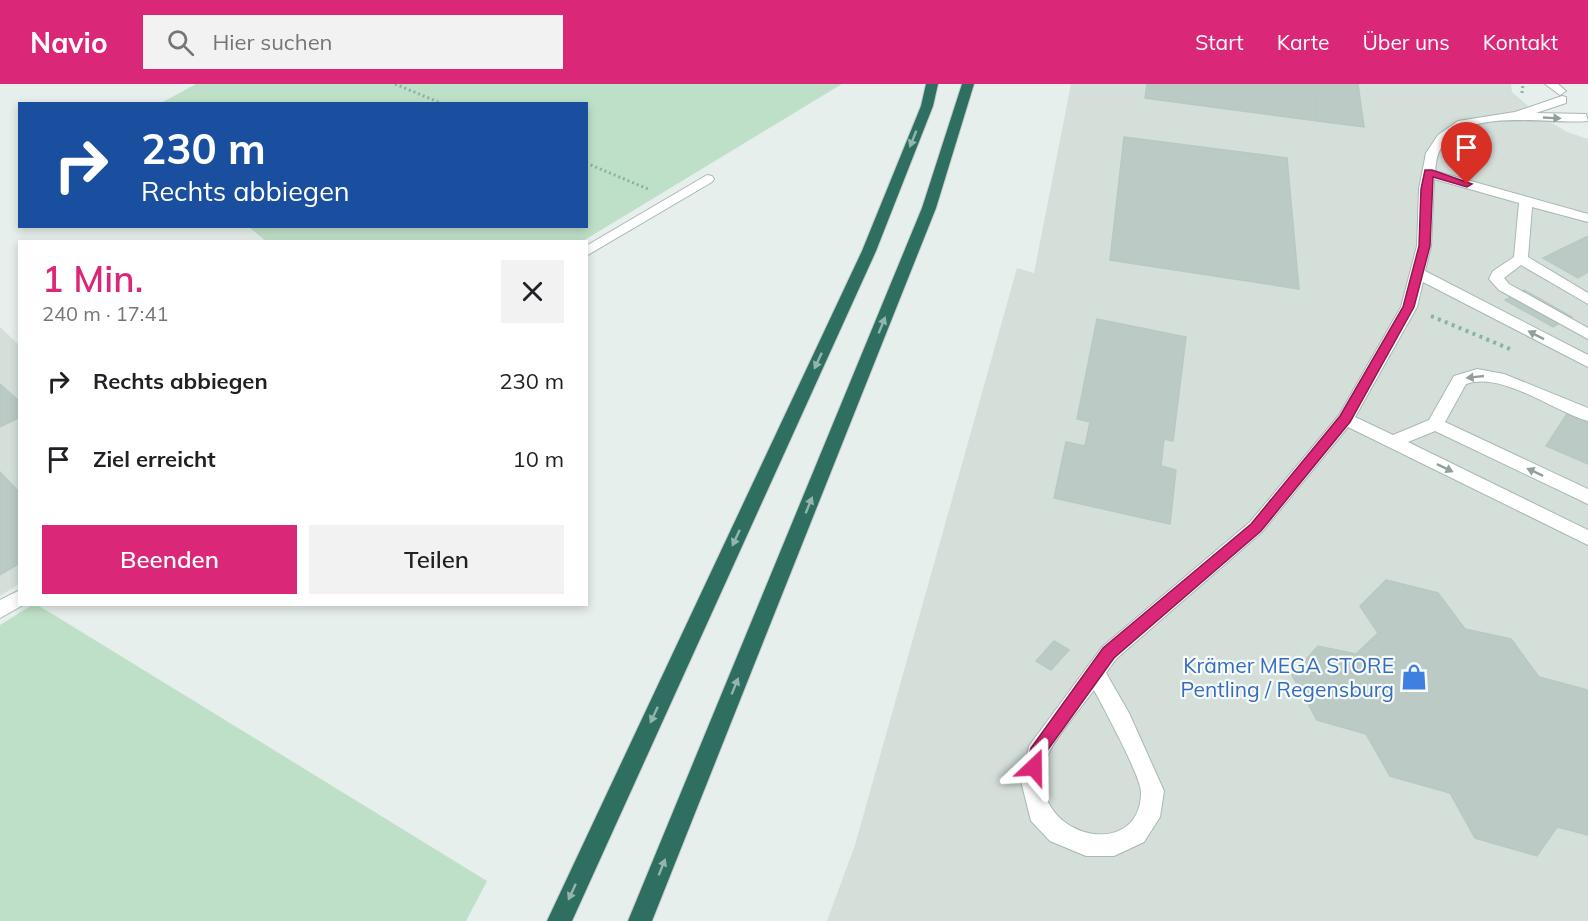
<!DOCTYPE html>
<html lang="de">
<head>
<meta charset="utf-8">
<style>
  :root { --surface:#fff; --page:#f2f2f2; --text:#202124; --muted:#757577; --accent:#db2777 }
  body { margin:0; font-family:Mulish,sans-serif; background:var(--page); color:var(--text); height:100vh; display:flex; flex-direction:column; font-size:22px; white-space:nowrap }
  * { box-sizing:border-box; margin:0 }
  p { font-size:20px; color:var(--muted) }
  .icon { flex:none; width:33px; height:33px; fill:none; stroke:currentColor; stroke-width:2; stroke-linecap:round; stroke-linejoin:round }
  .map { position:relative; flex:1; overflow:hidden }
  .side { position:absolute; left:18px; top:156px; width:570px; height:366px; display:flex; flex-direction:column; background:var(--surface); border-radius:0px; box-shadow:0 3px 9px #0003 }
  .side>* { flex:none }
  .top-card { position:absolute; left:18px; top:18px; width:570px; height:126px; border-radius:0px; box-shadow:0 3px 9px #0003; background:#1a4fa0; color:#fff; overflow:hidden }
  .pin { position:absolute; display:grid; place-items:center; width:51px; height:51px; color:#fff; margin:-62px -26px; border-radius:50% 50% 50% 0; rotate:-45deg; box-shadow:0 0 6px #0007 }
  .pin .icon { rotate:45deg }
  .me { position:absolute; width:66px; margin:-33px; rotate:23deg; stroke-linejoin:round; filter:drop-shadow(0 0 4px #0008) }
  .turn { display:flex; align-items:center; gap:21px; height:126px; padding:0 24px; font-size:27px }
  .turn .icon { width:78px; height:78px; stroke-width:2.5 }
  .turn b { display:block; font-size:42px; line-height:51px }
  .round { display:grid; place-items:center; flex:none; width:63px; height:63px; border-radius:0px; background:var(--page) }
  .summary { display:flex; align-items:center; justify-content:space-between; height:102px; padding:0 24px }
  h1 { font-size:36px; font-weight:600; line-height:45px; color:var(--accent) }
  .primary-button { display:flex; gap:12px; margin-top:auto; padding:12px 24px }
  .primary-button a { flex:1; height:69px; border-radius:0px; background:var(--accent); color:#fff; font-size:24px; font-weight:600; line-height:69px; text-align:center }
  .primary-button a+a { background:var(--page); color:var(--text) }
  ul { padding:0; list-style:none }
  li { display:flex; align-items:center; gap:18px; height:78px; padding:0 24px }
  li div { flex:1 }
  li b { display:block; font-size:22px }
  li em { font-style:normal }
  header { display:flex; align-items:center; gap:36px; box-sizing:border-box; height:84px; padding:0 30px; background:var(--accent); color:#fff }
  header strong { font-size:28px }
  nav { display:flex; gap:33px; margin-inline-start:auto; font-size:21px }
  .search { width:420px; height:54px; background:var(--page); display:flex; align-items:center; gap:15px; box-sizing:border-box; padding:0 21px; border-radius:0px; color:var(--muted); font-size:22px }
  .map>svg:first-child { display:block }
  .built { fill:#d4dfda }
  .green { fill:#bfe0c8 }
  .building { fill:#bbcac4; stroke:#b8c9c2; stroke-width:1.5 }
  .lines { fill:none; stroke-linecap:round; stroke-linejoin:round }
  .minor-casing { stroke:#a8b8b2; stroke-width:2 }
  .highway-casing { stroke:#c2cac8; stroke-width:2 }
  .path-far1 { stroke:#86b3a5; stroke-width:3; stroke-dasharray:2 3; stroke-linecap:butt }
  .path { stroke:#86b3a5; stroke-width:4; stroke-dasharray:3 4.5; stroke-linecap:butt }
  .minor { fill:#fff; fill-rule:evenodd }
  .highway { fill:#2f6f62; fill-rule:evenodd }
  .oneway { fill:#92a09c }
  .oneway2 { fill:#93b5ae }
  .route { fill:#db2777; stroke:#8e194d; stroke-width:1.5 }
  .labels { text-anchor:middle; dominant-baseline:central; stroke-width:4.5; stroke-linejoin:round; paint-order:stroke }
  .shop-label { font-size:21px; fill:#366cbe; stroke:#f7fbf9; text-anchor:end }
</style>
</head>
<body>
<header>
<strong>Navio</strong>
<div class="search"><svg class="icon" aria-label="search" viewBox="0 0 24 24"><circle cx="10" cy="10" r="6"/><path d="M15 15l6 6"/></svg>Hier suchen</div>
<nav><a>Start</a><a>Karte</a><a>Über uns</a><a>Kontakt</a></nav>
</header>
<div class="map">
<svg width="1588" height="837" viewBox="0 0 1588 837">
  <rect width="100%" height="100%" fill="#e6efeb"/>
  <!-- built -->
  <path class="built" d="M1071,0h440l1,8 25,22 30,18 21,7v782h-761l28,-76 162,-577 17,5z
    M0,243l20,19 -1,238 -19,12z"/>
  <!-- green -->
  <path class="green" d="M196,0h646l-259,157 -316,1 -18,-15 337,-1v-122l-425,-1z
    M32,521h5l17,10 433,266 -21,40h-466v-296z"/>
  <!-- building -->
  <path class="building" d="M1147,0h167l3,37 -172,-23z
    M1314,0h44l6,43 -47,-6z
    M1124,53l163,21 12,131 -189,-29z
    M1588,152v36l-10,6 -35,-20z
    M1524,206l48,27 -19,10 -48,-27z
    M1097,235l89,18 -13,104 -9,-2 -3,27 15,4 -6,54 -116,-26 12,-56 19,4 5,-24 -13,-3z
    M0,300l20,18v15l-20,10z
    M1567,330l21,9v41l-42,-18z
    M0,388l20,21v70l-20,12z
    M1386,496l52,13 27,36 46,10 28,38 49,13v145l-31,-8 -20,29 -62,-18 -25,-45 -60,-17 -24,-42 -49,-14 -25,-45 26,-29 38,8 22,-21 -18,-27z
    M1054,557l15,9 -18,20 -15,-9z"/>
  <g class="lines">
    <!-- minor casing -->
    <g class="minor-casing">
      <path id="minor" d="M1545,0h13l8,7 -6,4z
        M1562,12l4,1v6l-30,10 50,1 2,7c-40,4 -129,-16 -149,31 -3,6 -3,13 -4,19l153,43v8l-56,-15 -4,50 60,36v11l-67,-39 -17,13 5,6 79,44v11l-89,-49 -10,-11 4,-8 21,-14 5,-54 -85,-24 -3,67 -6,25 163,84v12l-165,-85 -6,25 -62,110 38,18 36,-15 25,-44 23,-7 27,5 84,34v13c-35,-10 -86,-50 -122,-37l-21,38 143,67v15l-153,-73 -27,11 180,88v15l-240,-118 -86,105 -146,127 -10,14 23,40 35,78 -4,26 -16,25 -30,14h-28l-36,-15 -19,-20 -10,-40 8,-35 73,-99 148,-125 89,-107 62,-108 16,-61 2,-57 7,-36 12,-18 20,-14 57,-9zM1094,606c9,17 48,88 47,103 -1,73 -121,42 -94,-36 5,-15 36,-52 47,-67z
        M707,91l5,1 2,3 -2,3 -126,74v-10z
        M20,506v14h5l-25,14v-18z"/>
    </g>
    <!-- highway casing -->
    <g class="highway-casing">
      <path id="highway" d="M926,0h12l-5,22 -57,145 -304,670h-25l315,-670 59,-145z
        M962,0h12l-38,124 -284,713h-24l294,-713z"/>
    </g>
    <!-- path-far1 -->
    <path class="path-far1" d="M395,0l48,20
      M1522,9l1,-9
      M586,79l62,26"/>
    <!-- path -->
    <path class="path" d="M1431,232l79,33"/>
    <!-- minor -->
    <use href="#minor" class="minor"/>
    <!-- highway -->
    <use href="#highway" class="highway"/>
  </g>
  <!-- one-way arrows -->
  <defs><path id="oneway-solid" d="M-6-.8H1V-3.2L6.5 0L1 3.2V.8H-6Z" transform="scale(1.5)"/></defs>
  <g class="oneway">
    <use href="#oneway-solid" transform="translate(1552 34) rotate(3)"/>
    <use href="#oneway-solid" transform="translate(1536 251) rotate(-153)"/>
    <use href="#oneway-solid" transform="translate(1475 293) rotate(174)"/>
    <use href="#oneway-solid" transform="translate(1445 384) rotate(26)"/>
    <use href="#oneway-solid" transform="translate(1535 388) rotate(-155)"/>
  </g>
  <g class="oneway2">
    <use href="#oneway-solid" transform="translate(913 55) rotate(112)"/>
    <use href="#oneway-solid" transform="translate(882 241) rotate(-68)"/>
    <use href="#oneway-solid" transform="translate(818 277) rotate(115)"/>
    <use href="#oneway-solid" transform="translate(809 421) rotate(-68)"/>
    <use href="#oneway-solid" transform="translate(736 454) rotate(115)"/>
    <use href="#oneway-solid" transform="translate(735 602) rotate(-68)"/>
    <use href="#oneway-solid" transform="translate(654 631) rotate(115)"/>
    <use href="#oneway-solid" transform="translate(662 783) rotate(-68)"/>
    <use href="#oneway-solid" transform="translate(572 808) rotate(115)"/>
  </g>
  <!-- route -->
  <path class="route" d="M1425,86h7l40,14 -5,3 -34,-10 -3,69 -16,61 -64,115 -89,109 -147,127 -70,97 -4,17 -6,3 -6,-3 -2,-5 5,-19 72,-100 148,-124 89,-108 63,-109 16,-61 2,-57z"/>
  <!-- icons -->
  <defs>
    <g id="shop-bare" transform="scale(2.07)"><path d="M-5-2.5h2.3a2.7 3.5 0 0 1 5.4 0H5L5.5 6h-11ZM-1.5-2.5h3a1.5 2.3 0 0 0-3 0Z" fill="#3f7fe0" stroke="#f7fbf9" stroke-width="2.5" paint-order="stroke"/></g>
  </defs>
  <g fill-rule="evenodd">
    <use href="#shop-bare" x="1414" y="593"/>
  </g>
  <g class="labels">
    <!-- shop labels -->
    <g class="shop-label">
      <text x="1394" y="581">Krämer MEGA STORE<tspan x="1394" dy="24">Pentling / Regensburg</tspan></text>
    </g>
  </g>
</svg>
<div class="pin" style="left:1467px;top:100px;background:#d93025"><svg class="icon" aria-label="arrive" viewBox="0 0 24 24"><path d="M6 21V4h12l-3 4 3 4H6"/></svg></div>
<svg class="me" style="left:1034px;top:683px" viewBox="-20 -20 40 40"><path d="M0-17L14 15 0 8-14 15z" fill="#db2777" stroke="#fff" stroke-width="4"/></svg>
<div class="top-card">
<div class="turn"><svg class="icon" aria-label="right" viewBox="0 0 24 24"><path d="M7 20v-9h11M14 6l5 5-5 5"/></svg><div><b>230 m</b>Rechts abbiegen</div></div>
</div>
<section class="side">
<div class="summary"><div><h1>1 Min.</h1><p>240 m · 17:41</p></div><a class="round"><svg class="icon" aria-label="close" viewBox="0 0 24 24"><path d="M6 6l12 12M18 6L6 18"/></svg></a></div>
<ul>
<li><svg class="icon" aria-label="right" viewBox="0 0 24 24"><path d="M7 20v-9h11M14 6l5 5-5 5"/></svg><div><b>Rechts abbiegen</b></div><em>230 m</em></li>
<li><svg class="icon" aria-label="arrive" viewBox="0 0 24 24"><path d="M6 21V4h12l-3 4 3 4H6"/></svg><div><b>Ziel erreicht</b></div><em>10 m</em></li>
</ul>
<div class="primary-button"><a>Beenden</a><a>Teilen</a></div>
</section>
</div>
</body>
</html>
